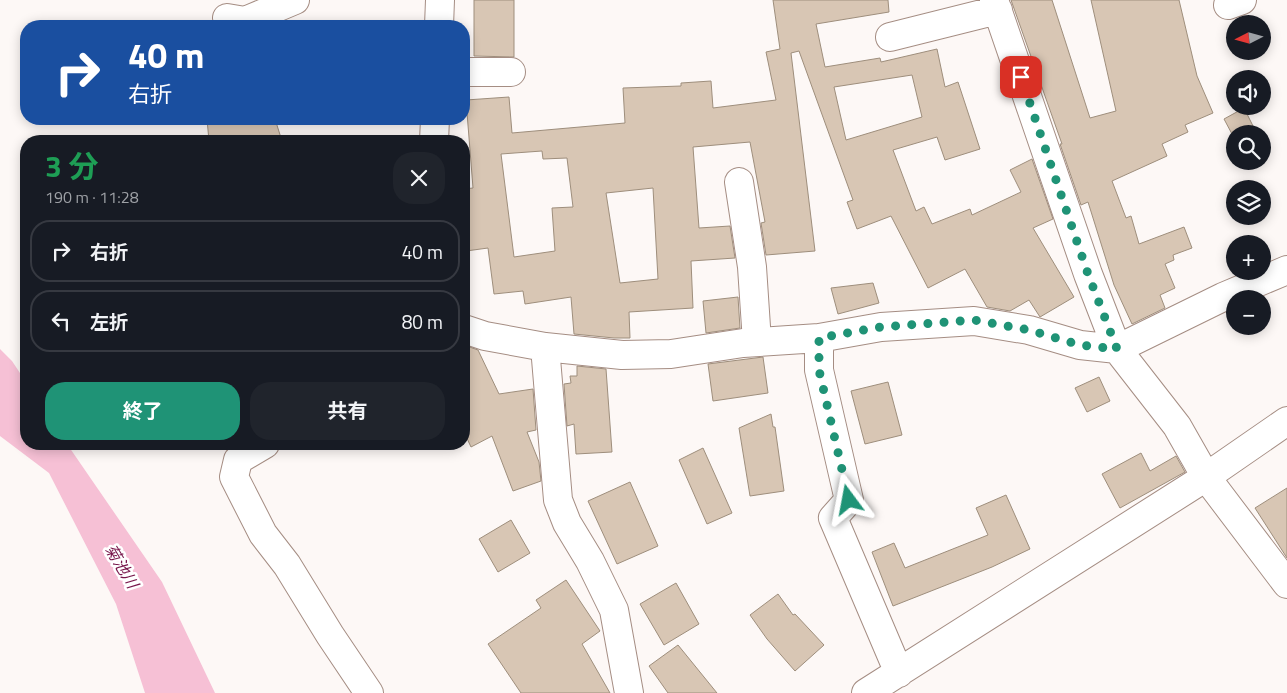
<!DOCTYPE html>
<html lang="ja">
<head>
<meta charset="utf-8">
<style>
  :root { --surface:#171b24; --page:#20242c; --text:#f1f3f6; --muted:#9ea1a6; --line:#363941; --accent:#1f9376 }
  body { margin:0; font-family:"Titillium Web","Noto Sans JP",sans-serif; background:var(--page); color:var(--text); height:100vh; display:flex; flex-direction:column; font-size:19px; white-space:nowrap }
  * { box-sizing:border-box; margin:0 }
  p { font-size:16px; color:var(--muted) }
  .icon { flex:none; width:28px; height:28px; fill:none; stroke:currentColor; stroke-width:2; stroke-linecap:round; stroke-linejoin:round }
  .map { position:relative; flex:1; overflow:hidden }
  .sheet { position:absolute; left:20px; top:135px; width:450px; height:315px; display:flex; flex-direction:column; background:var(--surface); border-radius:20px; box-shadow:0 2px 12px #0003 }
  .sheet>* { flex:none }
  .banner { position:absolute; left:20px; top:20px; width:450px; height:105px; border-radius:20px; box-shadow:0 2px 12px #0003; background:#1a4fa0; color:#fff; overflow:hidden }
  .needle { width:32px; rotate:264deg }
  .controls { position:absolute; left:1226px; top:15px; display:grid; gap:10px }
  .controls a { display:grid; place-items:center; width:45px; height:45px; border-radius:50%; background:var(--surface); box-shadow:0 2px 12px #0003; font-size:25px }
  .pin { position:absolute; display:grid; place-items:center; width:42px; height:42px; color:#fff; margin:-21px; border-radius:10px; box-shadow:0 2px 8px #0006 }
  .me { position:absolute; width:55px; margin:-28px; rotate:347deg; stroke-linejoin:round; filter:drop-shadow(0 0 4px #0008) }
  .turn { display:flex; align-items:center; gap:18px; height:105px; padding:0 25px; font-size:22px }
  .turn .icon { width:65px; height:65px; stroke-width:2.5 }
  .turn b { display:block; font-size:35px; line-height:42px }
  .round { display:grid; place-items:center; flex:none; width:52px; height:52px; border-radius:20px; background:var(--page) }
  .headline { display:flex; align-items:center; justify-content:space-between; height:85px; padding:0 25px }
  h1 { font-size:30px; font-weight:700; line-height:38px; color:#1e9e55 }
  .action { display:flex; gap:10px; margin-top:auto; padding:10px 25px }
  .action a { flex:1; height:58px; border-radius:20px; background:var(--accent); color:#fff; font-size:20px; font-weight:700; line-height:58px; text-align:center }
  .action a+a { background:var(--page); color:var(--text) }
  ul { padding:0; list-style:none }
  li { display:flex; align-items:center; gap:15px; height:62px; margin:0 10px 8px; padding:0 15px; border:2px solid var(--line); border-radius:20px }
  li div { flex:1 }
  li b { display:block; font-size:19px }
  li em { font-style:normal }
  .map>svg:first-child { display:block }
  .water { fill:#f6c0d5 }
  .building { fill:#d8c6b4; stroke:#9e8e7c; fill-rule:evenodd }
  .lines { fill:none; stroke-linecap:round; stroke-linejoin:round }
  .minor-casing { stroke:#a58d83; stroke-width:30 }
  .minor { stroke:#fff; stroke-width:28 }
  .route { stroke:#1f9376; stroke-width:9; stroke-dasharray:0 16.2 }
  .labels { text-anchor:middle; dominant-baseline:central; stroke-width:5; stroke-linejoin:round; paint-order:stroke }
  .water-label { font-size:16px; font-style:italic; fill:#77154a; stroke:#fff }
</style>
</head>
<body>
<div class="map">
<svg width="1287" height="693" viewBox="0 0 1287 693">
  <rect width="100%" height="100%" fill="#fdf8f6"/>
  <!-- water -->
  <path class="water" d="M0,349l12,12 14,21v62h41l95,138 53,111h-70l-29,-89 -67,-131 -49,-37z"/>
  <!-- building -->
  <path class="building" d="M474,0h40v57l-40,-1z
    M773,0h115l1,12 -73,12 9,43 55,-9 1,4 56,-13 8,38 13,-5 22,67 -35,11 -8,-23 -44,13 23,61 8,-4 8,17 38,-15 2,6 49,-23 -11,-22 22,-11 21,60 -20,9 41,69 -34,20 -11,-17 -19,11 -23,-4 -22,-38 -37,19 -37,-72 -34,13 -10,-27 6,-2 -54,-149 -8,2 24,198 -49,4 -5,-32 4,-1 -15,-80 -57,5 6,81 31,-2 5,32 -44,3 2,47 -64,4 1,26h-16l-40,-4 -3,-37 -46,7 -2,-13 -29,3 -6,-46 -22,3 -2,-17v-45l9,-1 -7,-88 43,-3 3,36 113,-10 -2,-35 58,-2v-3l30,-2 2,27 63,-8 -10,-48 14,-3zM912,75l10,42 -76,23 -12,-53zM542,151l1,8 24,-1 6,49 -21,1 3,43 -41,6 -13,-103zM653,188l5,91 -38,4 -14,-90z
    M1011,0h41l38,118 26,-7 -25,-111h88l18,76 16,37 -28,12 3,7 -26,12 5,12 -55,25 14,37 5,-2 8,28 45,-17 8,21 -19,7 1,5 -9,4 10,24 -15,7 5,13 -33,16 -18,-39 -26,-83 -7,3 -21,-61h2z
    M1244,108l13,26h-25l-8,-15z
    M207,119h68l7,22h-73z
    M873,283l6,20 -41,11 -7,-26z
    M738,297l2,31 -34,5 -3,-32z
    M464,345l14,5 21,44 34,-5 3,41 -9,2 12,30 2,19 -28,10 -21,-55 -21,11 -7,-15z
    M763,357l5,36 -55,8 -5,-37z
    M577,366l29,3 6,83 -36,2 -2,-30 -7,2 -3,-42 7,-1 -1,-7h7z
    M1099,377l11,24 -23,11 -12,-24z
    M888,382l14,53 -37,9 -14,-53z
    M771,414l2,13h2l9,64 -34,5 -11,-68z
    M703,448l29,65 -25,11 -28,-64z
    M1141,453l9,18 26,-15 9,16 -65,36 -18,-34z
    M630,482l28,64 -41,18 -29,-63z
    M1287,488v70l-32,-50z
    M1006,495l24,54 -38,18 -99,39 -21,-54 22,-9 11,25 83,-33 -12,-27z
    M511,520l19,33 -32,19 -19,-33z
    M566,580l34,51 -18,13 28,49h-89l-33,-49 53,-36 -5,-8z
    M676,583l23,41 -35,21 -24,-41z
    M778,594l15,21 2,-1 29,31 -29,26 -28,-32 -17,-24z
    M678,645l39,48h-49l-19,-27z"/>
  <g class="lines">
    <!-- minor casing -->
    <g class="minor-casing">
      <path id="minor" d="M994,0l94,274 29,75 60,77 29,51 81,107
        M1228,5l14,-5
        M227,18l18,3 50,-21
        M439,26l1,-26
        M890,37l108,-27
        M464,72h47
        M434,141l1,-22
        M739,182l13,85 5,75
        M464,329l21,7 60,11 77,8 49,-1 72,-11 76,-5 62,-11 93,-6 55,9 51,15 37,4 106,-52 64,-27
        M819,338v32l30,130 -16,18 66,155
        M545,347l13,153 9,23 23,38 24,49 15,83
        M265,444l-27,16 -4,17 29,57 24,31 43,70 39,58
        M866,693l340,-216 81,-56"/>
    </g>
    <!-- minor -->
    <use href="#minor" class="minor"/>
  </g>
  <g class="lines">
    <!-- route -->
    <path class="route" d="M849,500l-30,-130v-32l62,-11 93,-7 55,10 51,15 37,4 -29,-75 -67,-197"/>
  </g>
  <g class="labels">
    <!-- water labels -->
    <g class="water-label">
      <text transform="translate(122 566) rotate(59)">菊池川</text>
    </g>
  </g>
</svg>
<div class="controls">
<a><svg class="needle" viewBox="-14 -14 28 28"><path d="M0-13l5 13h-10z" fill="#e53935"/><path d="M0 13l5-13h-10z" fill="#9ea1a6"/></svg></a>
<a><svg class="icon" aria-label="sound" viewBox="0 0 24 24"><path d="M4 9h4l5-4v14l-5-4H4zM17 9q2 3 0 6"/></svg></a>
<a><svg class="icon" aria-label="search" viewBox="0 0 24 24"><circle cx="10" cy="10" r="6"/><path d="M15 15l6 6"/></svg></a>
<a><svg class="icon" aria-label="layers" viewBox="0 0 24 24"><path d="M12 4l9 5-9 5-9-5zM3 14l9 5 9-5"/></svg></a>
<a>+</a>
<a>−</a>
</div>
<div class="pin" style="left:1021px;top:77px;background:#d93025"><svg class="icon" aria-label="arrive" viewBox="0 0 24 24"><path d="M6 21V4h12l-3 4 3 4H6"/></svg></div>
<svg class="me" style="left:849px;top:500px" viewBox="-20 -20 40 40"><path d="M0-17L14 15 0 8-14 15z" fill="#1f9376" stroke="#fff" stroke-width="4"/></svg>
<div class="banner">
<div class="turn"><svg class="icon" aria-label="right" viewBox="0 0 24 24"><path d="M7 20v-9h11M14 6l5 5-5 5"/></svg><div><b>40 m</b>右折</div></div>
</div>
<section class="sheet">
<div class="headline"><div><h1>3 分</h1><p>190 m · 11:28</p></div><a class="round"><svg class="icon" aria-label="close" viewBox="0 0 24 24"><path d="M6 6l12 12M18 6L6 18"/></svg></a></div>
<ul>
<li><svg class="icon" aria-label="right" viewBox="0 0 24 24"><path d="M7 20v-9h11M14 6l5 5-5 5"/></svg><div><b>右折</b></div><em>40 m</em></li>
<li><svg class="icon" aria-label="left" viewBox="0 0 24 24"><path d="M17 20v-9H6M10 6l-5 5 5 5"/></svg><div><b>左折</b></div><em>80 m</em></li>
</ul>
<div class="action"><a>終了</a><a>共有</a></div>
</section>
</div>
</body>
</html>
